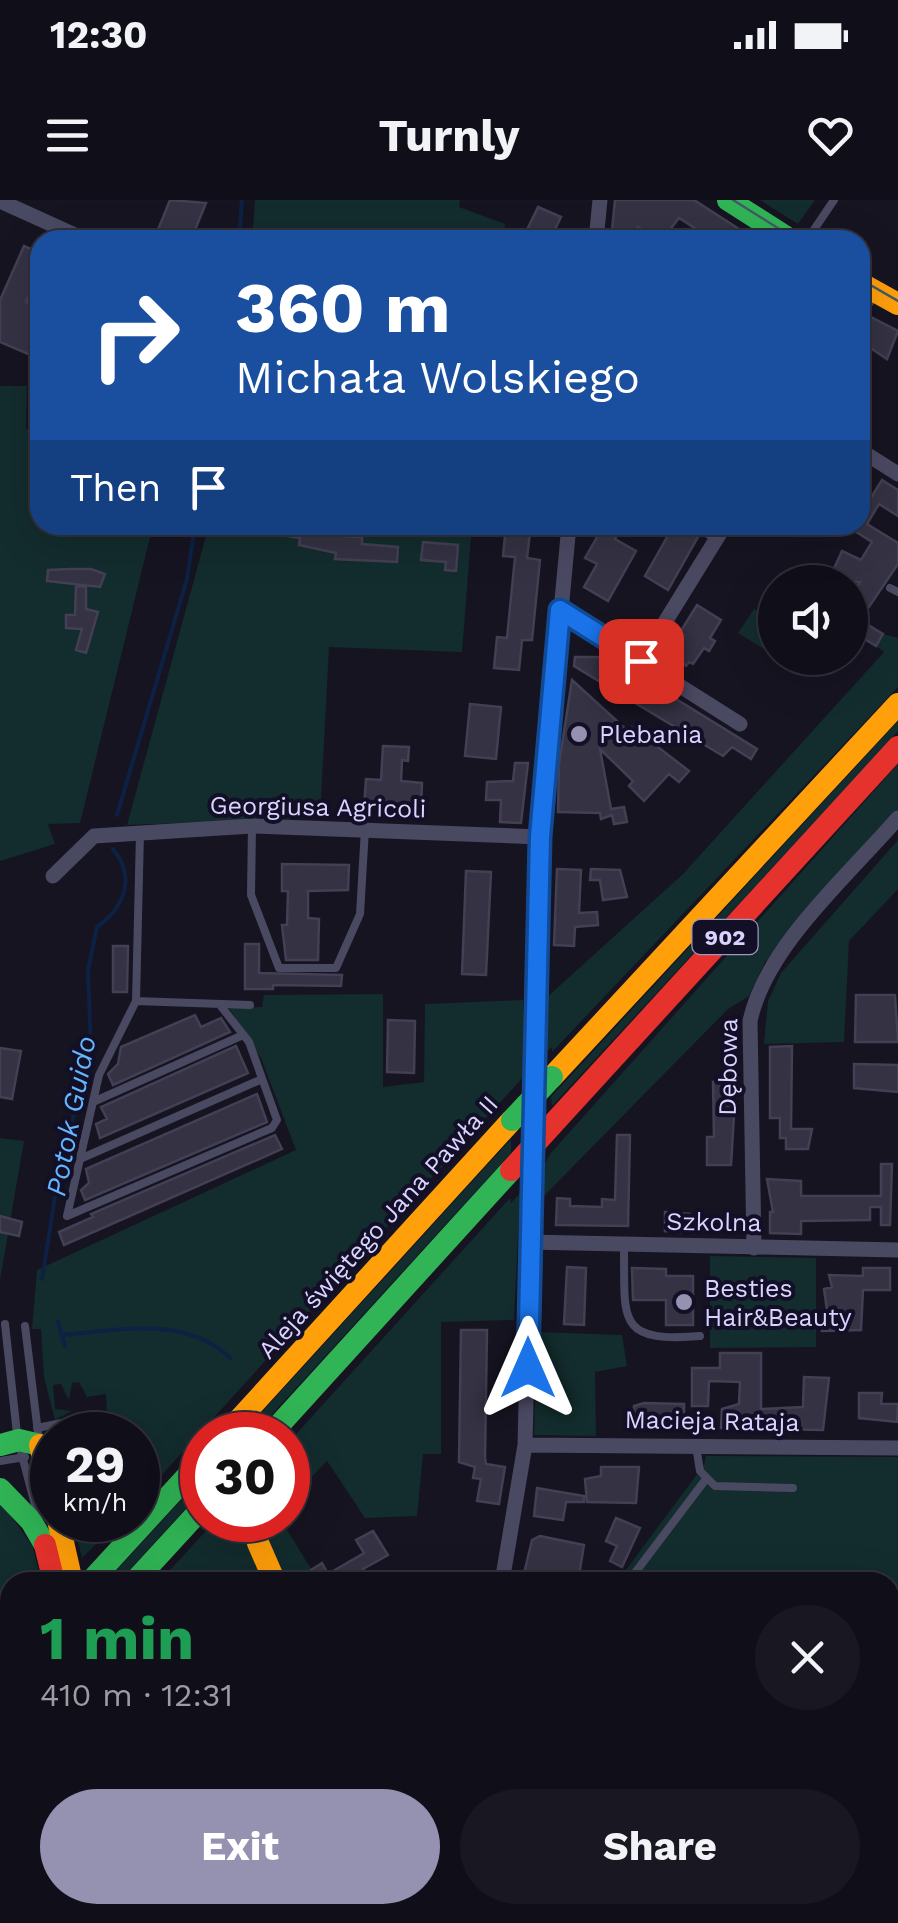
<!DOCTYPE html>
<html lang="en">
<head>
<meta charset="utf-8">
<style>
  :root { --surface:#100f19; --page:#191822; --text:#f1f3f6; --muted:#9c9ca2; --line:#302f38; --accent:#9591b1 }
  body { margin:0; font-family:"Work Sans",sans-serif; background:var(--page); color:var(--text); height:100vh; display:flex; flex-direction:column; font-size:38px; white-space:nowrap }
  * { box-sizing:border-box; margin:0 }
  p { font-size:32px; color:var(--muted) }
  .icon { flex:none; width:55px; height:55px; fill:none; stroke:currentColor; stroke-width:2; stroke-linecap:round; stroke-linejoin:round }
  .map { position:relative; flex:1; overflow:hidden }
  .drawer { position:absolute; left:0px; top:1372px; width:900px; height:352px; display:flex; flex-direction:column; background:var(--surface); border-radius:30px 30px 0 0; box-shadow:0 10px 40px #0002,0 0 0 2px var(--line) }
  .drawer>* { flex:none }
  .banner { position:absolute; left:30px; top:30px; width:840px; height:305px; border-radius:30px; box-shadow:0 10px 40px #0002,0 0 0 2px var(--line); background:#1a4fa0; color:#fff; overflow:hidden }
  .buttons { position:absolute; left:758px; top:365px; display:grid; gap:20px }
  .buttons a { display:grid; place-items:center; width:110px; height:110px; border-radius:50%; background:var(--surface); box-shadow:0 10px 40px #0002,0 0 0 2px var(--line); font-size:50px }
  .speed { position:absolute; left:30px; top:1212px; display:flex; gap:20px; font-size:50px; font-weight:700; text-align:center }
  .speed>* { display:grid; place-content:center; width:130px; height:130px; border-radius:50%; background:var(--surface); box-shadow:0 10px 40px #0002,0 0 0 2px var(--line); line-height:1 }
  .speed small { font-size:25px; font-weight:400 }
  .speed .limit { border:15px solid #d22; background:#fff; color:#111 }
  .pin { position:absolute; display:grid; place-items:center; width:85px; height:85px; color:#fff; margin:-42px; border-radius:20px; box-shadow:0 5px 15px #0006 }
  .me { position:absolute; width:110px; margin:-55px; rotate:0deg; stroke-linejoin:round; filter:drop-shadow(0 0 8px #0008) }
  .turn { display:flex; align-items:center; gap:35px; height:210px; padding:0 40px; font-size:45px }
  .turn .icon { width:130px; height:130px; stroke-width:2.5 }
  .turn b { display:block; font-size:70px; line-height:85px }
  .then { display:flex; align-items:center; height:95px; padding:0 40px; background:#0003; gap:20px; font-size:38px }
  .round { display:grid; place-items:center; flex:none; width:105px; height:105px; border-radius:52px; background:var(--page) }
  .headline { display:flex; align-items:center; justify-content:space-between; height:170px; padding:0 40px }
  h1 { font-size:60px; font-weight:700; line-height:75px; color:#1e9e55 }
  .cta { display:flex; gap:20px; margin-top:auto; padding:20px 40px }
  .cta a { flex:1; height:115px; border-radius:60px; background:var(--accent); color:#fff; font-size:40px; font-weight:700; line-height:115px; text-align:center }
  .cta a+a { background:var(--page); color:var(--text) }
  .status { display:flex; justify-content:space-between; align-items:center; height:70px; padding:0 50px; background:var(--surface); direction:ltr }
  .status svg { height:28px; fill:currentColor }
  header { display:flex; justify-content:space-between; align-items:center; height:130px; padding:0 40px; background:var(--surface); font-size:45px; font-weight:700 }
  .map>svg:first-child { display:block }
  .green { fill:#132c2d }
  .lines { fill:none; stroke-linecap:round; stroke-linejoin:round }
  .stream { stroke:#0d2144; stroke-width:4 }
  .building { fill:#343243; stroke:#433f54; stroke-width:2.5 }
  .lane { stroke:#4a4962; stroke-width:8 }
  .street { stroke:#4a4962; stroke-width:15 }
  .fast { stroke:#30b455; stroke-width:22 }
  .slow { stroke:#ff9f0a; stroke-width:22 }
  .jam { stroke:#e5322d; stroke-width:22 }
  .tram { stroke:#43596b; stroke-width:2.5 }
  .fast-bridge { stroke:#30b455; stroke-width:22 }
  .jam-bridge { stroke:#e5322d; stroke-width:22 }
  .route-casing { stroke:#114b97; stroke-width:25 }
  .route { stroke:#1a73e8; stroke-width:18 }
  .poi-dot { fill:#9591b1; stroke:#130f26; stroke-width:4 }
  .labels { text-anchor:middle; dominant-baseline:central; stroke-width:8; stroke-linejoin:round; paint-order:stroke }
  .shield { fill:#130f26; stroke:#9e99be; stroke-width:2.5 }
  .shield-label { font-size:22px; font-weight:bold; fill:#d9d4ff }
  .poi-label { font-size:25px; fill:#d9d4ff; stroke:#130f26; text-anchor:start }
  .street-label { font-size:25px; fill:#d9d4ff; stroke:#130f26 }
  .water-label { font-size:28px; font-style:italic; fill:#62b6ff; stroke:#130f26 }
</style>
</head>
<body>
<div class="status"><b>12:30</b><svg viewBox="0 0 49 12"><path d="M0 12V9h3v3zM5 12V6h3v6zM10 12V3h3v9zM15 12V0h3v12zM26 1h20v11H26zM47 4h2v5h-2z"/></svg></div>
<header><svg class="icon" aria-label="menu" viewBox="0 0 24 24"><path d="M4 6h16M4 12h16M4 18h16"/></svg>Turnly<svg class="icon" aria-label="heart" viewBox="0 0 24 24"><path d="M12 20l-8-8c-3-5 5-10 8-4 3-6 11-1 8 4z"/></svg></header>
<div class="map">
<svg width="898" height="1723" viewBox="0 0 898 1723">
  <rect width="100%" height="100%" fill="#161421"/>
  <!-- green -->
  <path class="green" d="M255,0h205l-1,7 46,17 -2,16h-251z
    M760,0h55l-17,24z
    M0,186h27l-1,43 14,1v95h113l-73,298 -32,1 7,20 -55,17z
    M209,325h263l-10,127 -133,-5 -9,171 -193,7z
    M754,409l21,13 -3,32 -34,-21z
    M883,434l15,4v49l-346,365v-5l-7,6v-54l138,-125 201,-222 -8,-6z
    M898,521v10l-28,31 -318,344 -1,-9z
    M898,564v46l-133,152 -16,34 -21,13 -188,191 1,-29 9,-17z
    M898,640v49l-49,52 -5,101 -80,2 4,-43 13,-28z
    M383,794v93l41,-5 1,-78 98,-4 3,74 -388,427v-66h-82l1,-7 50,-10 -1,-24 -19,3 -8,-15 -7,1 -3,17 -8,-16 -8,1 2,24 17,2 -17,9 -11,-43 -3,-48h-9l5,-59 259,-120 -35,-92 -32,-50 33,-1 2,-12z
    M0,938l24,3 -24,139z
    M511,939v14l-258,282h-12z
    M520,993l-6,127 -73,2v132h-18l-6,62 -52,2 -38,-57 -39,41v-59l222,-245 1,5z
    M710,1056l106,2v89l-106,1z
    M537,1132l85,3 5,31 -32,6 1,64 -62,-1z
    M706,1256l192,1v466h-165l-3,-8h160v-333h-273l87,-117z
    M202,1277v14l-84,91h-12z
    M0,1300l33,47 8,35h-31v58l-10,8z
    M73,1320h47l-38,38z
    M216,1320h33l21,62h-111z
    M259,1320h22l38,62h-37z
    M10,1545v140l-10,4v-133z
    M10,1699v16h100l2,8h-112v-19z
    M459,1715h228l-3,8h-225z"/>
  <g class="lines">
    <!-- stream -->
    <path class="stream" d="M239,40l3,-40
      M117,615l70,-236 8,-54
      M42,1079l17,-107 32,-122 -3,-80 9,-43c28,-20 39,-50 16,-78
      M58,1122l7,24
      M63,1135c57,-5 122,-20 167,23"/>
  </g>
  <!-- building -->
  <path class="building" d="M170,0l36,3 -15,37h-23l-11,-8z
    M615,0h79l62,40h-43l-34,-22 -17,22 -24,-13 -1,13h-26z
    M538,7l23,10 -11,23h-28z
    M24,46l16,7v16l-14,33 14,7v50l-40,-17v-42z
    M871,117l27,14 -11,28 -27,-18z
    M882,280l16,10v26l-19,-12 -12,20 31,19v21l-38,56 23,14 -7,12 -23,-14 -3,4v-38l10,-16h-32l14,-31 19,9 11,-18 -27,-17h15v-10z
    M288,325l57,7 -1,4 18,1v7l36,3 -1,15 -62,-3 1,-6 -37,-8 1,-7 -13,-2z
    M506,325h25l-4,33 13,2 -8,80h-10l-3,30 -25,-2 3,-31 10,1 8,-81 -12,-1z
    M588,325h35l-8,14 21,12 -28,50 -24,-14 13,-23 -12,-6 15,-26z
    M674,325l24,12 -30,53 -23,-14z
    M423,342l35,3 -2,26 -11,-1 1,-8 -25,-2z
    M70,369h21l14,5 -5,13 -53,-6 1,-11z
    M76,386l10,1v22l12,3 -12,41 -10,-3 6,-21 -16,-1v-13h9z
    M697,405l24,15 -11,18 5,3 -6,10 -5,-3 -11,16 -4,-2 -3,4 -17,-16z
    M575,457h33l149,92 -6,10 -19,-12 -9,9 -149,-90z
    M572,480l57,52 3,-5 57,44 -10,11 -10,-8 -25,27 -15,-15 4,-5 -33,-32 11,60 13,-2 3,15 -13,2 -2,-9 -11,4 -1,-6 -42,-1 1,-48z
    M470,504l31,3 -5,52 -31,-3z
    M383,546l26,1 -1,14 -6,-1 -1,21 21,2 -1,27 -57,-2 2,-29 15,1z
    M515,563h13l-7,60 -21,-1 1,-22h-15l1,-18 26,-1z
    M282,664l67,1 -1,25 -40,1v27l11,1 -1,41h-32l-4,-35h5l1,-34h-6z
    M557,669l24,1 -2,43 18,-1 1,13 -23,2 -1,19 -20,-1z
    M591,669l29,1 7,27 -24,3 -3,-20h-10z
    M466,671l25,1 -5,103 -24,-1z
    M245,744h14v29l83,2 -1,11 -68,-1v4h-28z
    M113,746h15l-1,46h-14z
    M856,795h39l3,47h-43z
    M195,815l6,12 20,-9 9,14 -117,53 -5,-11 10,-10 3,-17z
    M388,820l27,1 -1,52 -27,-1z
    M236,846l12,27 -148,65 -4,-14 11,-5 -6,-12z
    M792,846l-1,83h21l-4,20h-22v-11h-6v-20h-10v-71z
    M0,848l21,3 -9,48 -12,-2z
    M854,864l44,1v27l-44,-4z
    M713,882h23l-5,83h-24v-28h7z
    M257,894l10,28 -182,78 -4,-10 8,-7 -3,-14z
    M275,935l7,14 -218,96 -5,-13 34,-15 -2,-3z
    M617,935h13l-2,91 -72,-1 1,-27 13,1v7l32,1v-8l13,1z
    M881,964h11l-2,61h-9v-18h-11v13l-69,1v13l-31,-1v-21h3l-6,-33 34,2v15h80z
    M665,1012l25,2 4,19 -29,-2z
    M0,1016l22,6 -3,14 -19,-4z
    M567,1067l19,1 -2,57 -20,-1z
    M632,1068l34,1v7h27v49h-27v-25h-33z
    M863,1068h27v22h-27l-2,40 -39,1v-13l6,-1 -4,-28 8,-2 -3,-12 34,1z
    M461,1130h26l-2,128 1,6 19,3 -6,37 -22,-3 4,-22 -8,-1 2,-11 -16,-5z
    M720,1153h41v56l42,-2 1,-30 25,1 -6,52 -102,-2 1,-19 17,-5 1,-22 -31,-1 -1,25h-16v-38h28z
    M859,1193h23l-1,11h17l-1,18 -38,-4z
    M644,1203l40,1v24l-50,-1v-21z
    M601,1267h38l-3,36 -49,-1 -2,-23 16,-3z
    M537,1288l47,8v6h-18l-3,18 -29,-4z
    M616,1318l24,10 -18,39 -12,-6 7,-15 -11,-5z
    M373,1331l15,24 -25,14 4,13h-52l-4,-12 11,-7 6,11 36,-21 -8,-13z
    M540,1336l44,9 -6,37h-56l10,-42z"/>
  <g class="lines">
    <!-- lane -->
    <path class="lane" d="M807,40l27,-40
      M890,388l8,4
      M252,626l-1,69 28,73h57l24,-54 5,-85
      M140,633l-4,168 114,4
      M136,801l-37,74 -32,141 205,-88 5,-8 -28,-78 -29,-37
      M93,902l150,-67
      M80,959l182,-80
      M624,1045c1,74 -9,98 76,91
      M5,1124l12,110
      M25,1126l14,115
      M37,1228l64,-13
      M696,1246l4,25 15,15 78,2
      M20,1248l18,68
      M0,1261l25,-4
      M628,1382l78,-103
      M890,1489l8,-3
      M890,1526l8,-4
      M890,1591l8,4"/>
    <!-- street -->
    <path class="street" d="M0,1l86,39
      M596,40l4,-40
      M860,111l13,-20
      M860,250l38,24
      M700,325l18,11
      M560,410l180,114
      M641,461l84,-136
      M53,676l41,-40 158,-10 288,11
      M528,1042l370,8
      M754,1048l-4,-227c16,-75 98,-145 148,-203
      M525,1245l373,3
      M502,1382l23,-137 15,-608 29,-312"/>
    <!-- fast -->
    <path class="fast" d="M728,0l63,40
      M270,1235l241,-265
      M0,1245l19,-5 21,5
      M0,1289l31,32 14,24
      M90,1382l112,-122
      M134,1382l68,-74
      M0,1455l10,-6
      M0,1697l10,-5"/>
    <!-- slow -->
    <path class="slow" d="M860,83l38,21
      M552,877l346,-373
      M225,1235l287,-315
      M40,1245l12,53
      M58,1320l14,62
      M254,1320l4,23 17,39
      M0,1481l10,-11
      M0,1529l10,-11"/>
    <!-- jam -->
    <path class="jam" d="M551,926l347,-379
      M45,1345l9,37
      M123,1715l2,8
      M143,1715l1,8"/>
    <!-- tram -->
    <path class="tram" d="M733,0l64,40
      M860,79l38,22"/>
    <!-- fast-bridge -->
    <path class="fast-bridge" d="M512,920l40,-43"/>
    <!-- jam-bridge -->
    <path class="jam-bridge" d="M511,970l40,-44"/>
  </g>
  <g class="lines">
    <!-- route casing -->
    <g class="route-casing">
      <path id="route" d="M528,1168l12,-531 20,-227 81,51"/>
    </g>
    <!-- route -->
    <use href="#route" class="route"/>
  </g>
  <!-- markers -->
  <g class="poi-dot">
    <circle cx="579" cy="534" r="10"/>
    <circle cx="684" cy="1102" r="10"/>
  </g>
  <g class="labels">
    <!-- shield labels -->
    <rect class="shield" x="692.5" y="720" width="65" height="34" rx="8"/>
    <g class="shield-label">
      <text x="725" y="737">902</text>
    </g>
    <!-- poi labels -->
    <g class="poi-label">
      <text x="599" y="534">Plebania</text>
      <text x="704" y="1088">Besties<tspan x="704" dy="29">Hair&amp;Beauty</tspan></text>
    </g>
    <!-- street labels -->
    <g class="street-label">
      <text transform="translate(318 607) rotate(1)">Georgiusa Agricoli</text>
      <text transform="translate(728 867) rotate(-89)">Dębowa</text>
      <text transform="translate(714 1022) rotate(1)">Szkolna</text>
      <text transform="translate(378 1027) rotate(-48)">Aleja świętego Jana Pawła II</text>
      <text transform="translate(712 1221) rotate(1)">Macieja Rataja</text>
    </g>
    <!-- water labels -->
    <g class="water-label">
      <text transform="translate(71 916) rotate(-79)">Potok Guido</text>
    </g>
  </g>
</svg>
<div class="buttons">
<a><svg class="icon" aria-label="sound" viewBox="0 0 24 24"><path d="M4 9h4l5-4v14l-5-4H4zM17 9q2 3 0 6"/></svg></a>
</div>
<div class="speed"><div>29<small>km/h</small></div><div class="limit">30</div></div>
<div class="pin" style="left:641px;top:461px;background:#d93025"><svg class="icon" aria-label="arrive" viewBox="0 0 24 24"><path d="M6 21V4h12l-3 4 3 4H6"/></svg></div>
<svg class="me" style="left:528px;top:1168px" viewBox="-20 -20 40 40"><path d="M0-17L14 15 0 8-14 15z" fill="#1a73e8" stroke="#fff" stroke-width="4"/></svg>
<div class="banner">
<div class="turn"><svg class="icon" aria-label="right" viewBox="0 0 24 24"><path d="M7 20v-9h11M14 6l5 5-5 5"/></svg><div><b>360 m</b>Michała Wolskiego</div></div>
<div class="then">Then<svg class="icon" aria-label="arrive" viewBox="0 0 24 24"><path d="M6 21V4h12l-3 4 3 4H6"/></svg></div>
</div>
<section class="drawer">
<div class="headline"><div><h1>1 min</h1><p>410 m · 12:31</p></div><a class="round"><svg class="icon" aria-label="close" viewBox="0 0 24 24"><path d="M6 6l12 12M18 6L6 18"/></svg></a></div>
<div class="cta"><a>Exit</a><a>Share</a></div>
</section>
</div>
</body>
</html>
